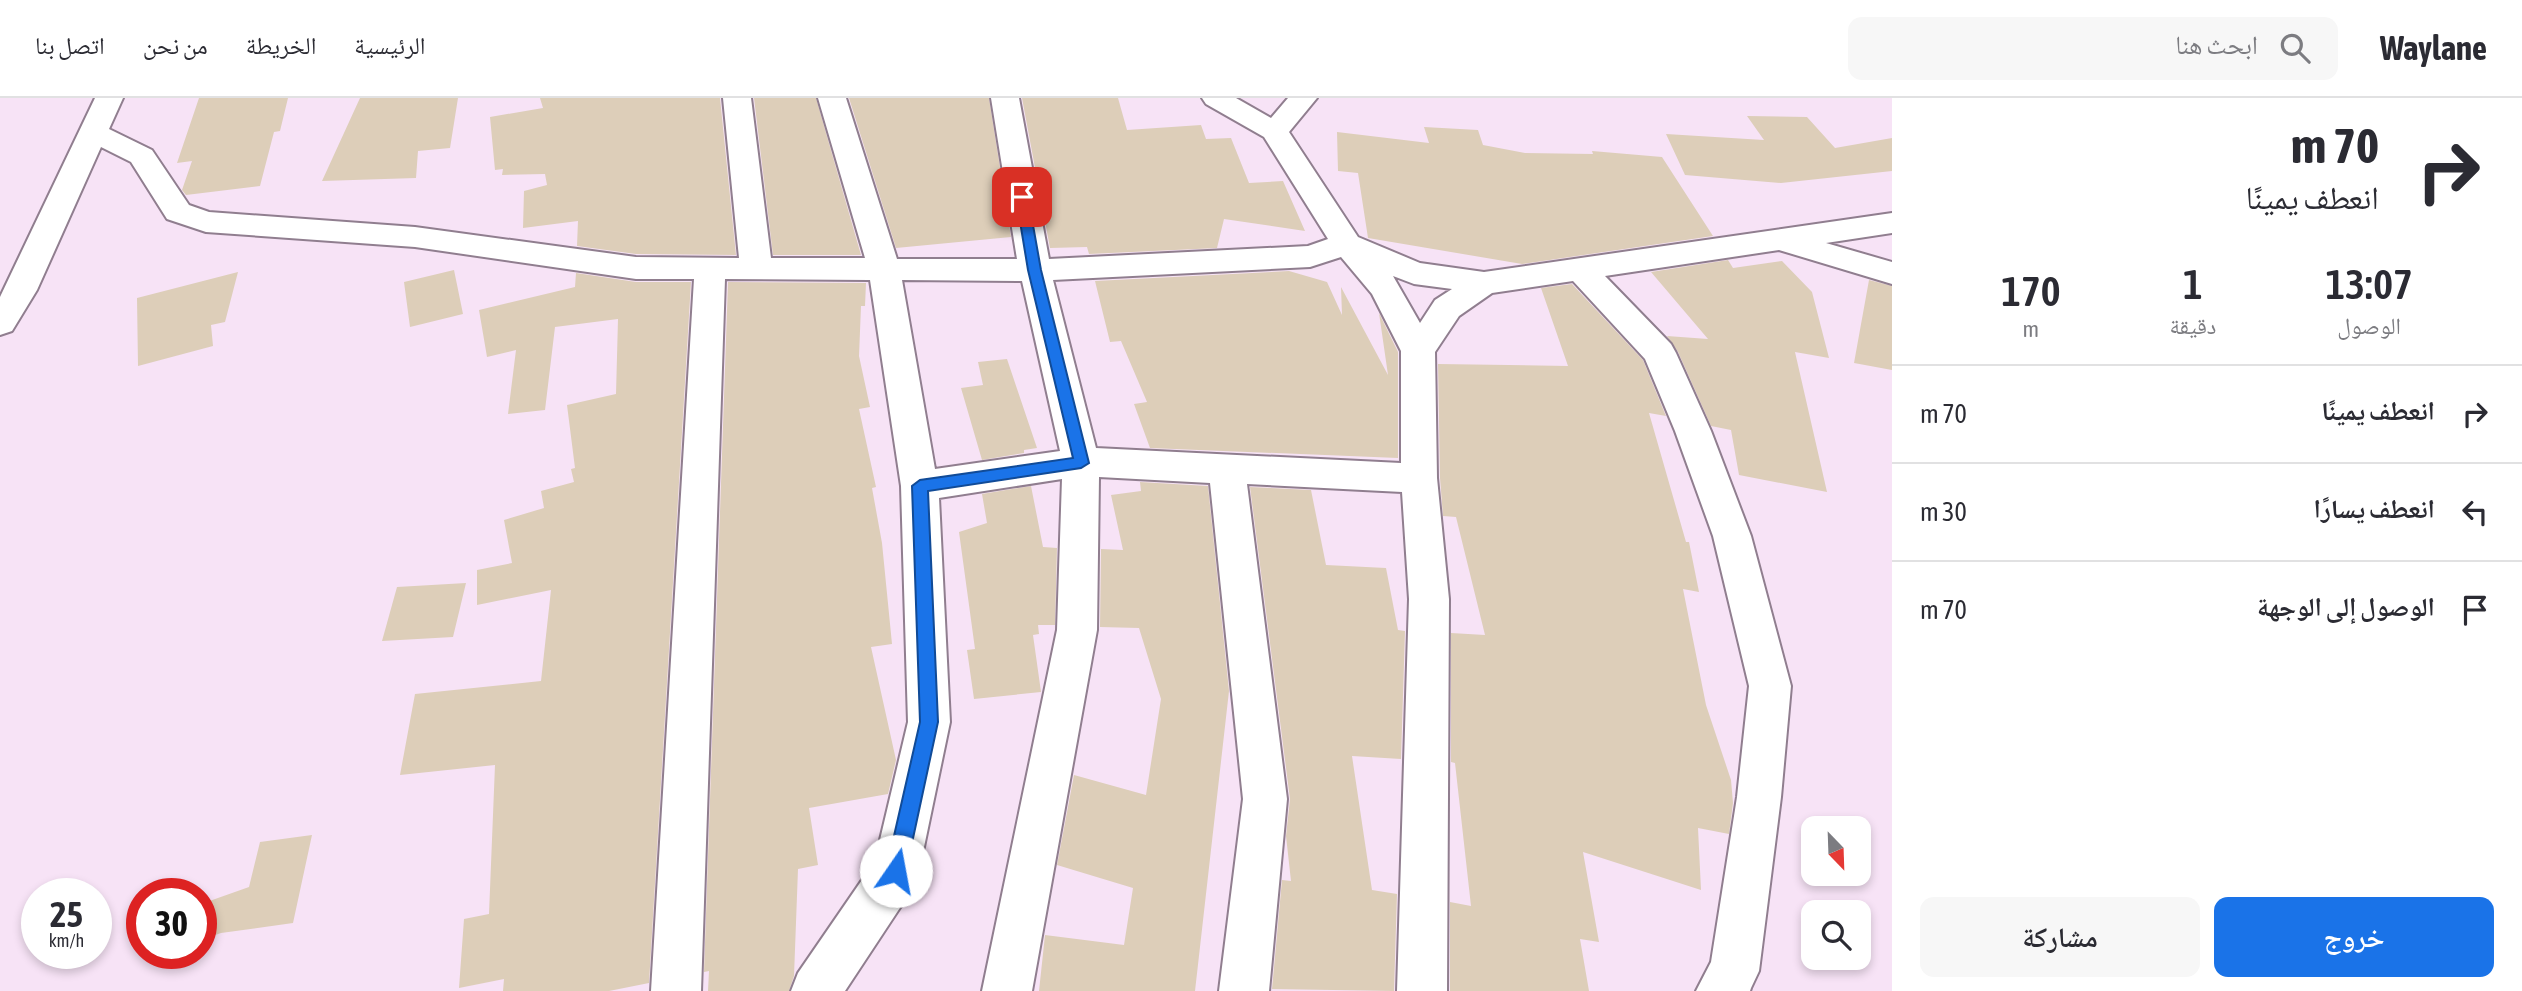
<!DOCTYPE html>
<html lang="ar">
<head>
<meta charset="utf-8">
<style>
  :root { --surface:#fff; --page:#f7f7f7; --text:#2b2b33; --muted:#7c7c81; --line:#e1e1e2; --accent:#1a73e8 }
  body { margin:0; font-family:"Asap Condensed","Noto Naskh Arabic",sans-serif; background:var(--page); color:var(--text); direction:rtl; height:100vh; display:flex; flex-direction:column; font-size:26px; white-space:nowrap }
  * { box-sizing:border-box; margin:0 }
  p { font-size:23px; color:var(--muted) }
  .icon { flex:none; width:38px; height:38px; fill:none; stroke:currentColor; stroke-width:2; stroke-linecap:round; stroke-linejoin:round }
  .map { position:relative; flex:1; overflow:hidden; direction:ltr }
  .details { display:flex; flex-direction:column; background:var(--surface); width:630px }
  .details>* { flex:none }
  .guide { background:#fff; color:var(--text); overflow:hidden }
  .needle { width:46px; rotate:157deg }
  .fabs { position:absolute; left:1801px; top:718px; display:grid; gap:14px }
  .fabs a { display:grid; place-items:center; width:70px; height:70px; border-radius:14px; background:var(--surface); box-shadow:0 4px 10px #0003; font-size:35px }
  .speed { position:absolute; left:21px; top:780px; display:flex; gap:14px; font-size:35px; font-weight:700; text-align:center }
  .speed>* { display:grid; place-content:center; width:91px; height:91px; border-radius:50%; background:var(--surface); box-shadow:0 4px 10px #0003; line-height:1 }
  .speed small { font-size:18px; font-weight:400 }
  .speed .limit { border:10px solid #d22; background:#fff; color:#111 }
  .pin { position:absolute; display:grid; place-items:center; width:60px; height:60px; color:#fff; margin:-30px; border-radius:14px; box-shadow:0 4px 10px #0006 }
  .me { position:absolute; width:77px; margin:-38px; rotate:12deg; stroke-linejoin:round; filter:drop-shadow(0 0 5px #0008) }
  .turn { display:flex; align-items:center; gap:24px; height:147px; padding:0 28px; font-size:32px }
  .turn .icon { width:91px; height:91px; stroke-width:2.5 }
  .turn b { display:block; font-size:49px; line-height:60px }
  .eta { display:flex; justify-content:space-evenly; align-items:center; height:119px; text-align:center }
  .eta b { font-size:42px; font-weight:600; line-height:49px }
  .cta { display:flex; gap:14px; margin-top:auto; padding:14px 28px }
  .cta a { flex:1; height:80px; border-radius:14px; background:var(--accent); color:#fff; font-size:28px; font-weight:600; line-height:80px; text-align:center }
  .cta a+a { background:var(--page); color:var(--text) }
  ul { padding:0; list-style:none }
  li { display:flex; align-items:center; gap:21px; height:98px; padding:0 28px; border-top:2px solid var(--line) }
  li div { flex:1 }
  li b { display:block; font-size:26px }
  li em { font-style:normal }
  header { display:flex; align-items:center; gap:42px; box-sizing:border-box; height:98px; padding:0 35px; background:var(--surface); border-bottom:2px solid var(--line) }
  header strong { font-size:33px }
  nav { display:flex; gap:38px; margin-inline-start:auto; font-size:24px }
  .search { width:490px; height:63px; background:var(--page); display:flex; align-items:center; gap:18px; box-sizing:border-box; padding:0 24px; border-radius:14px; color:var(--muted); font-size:26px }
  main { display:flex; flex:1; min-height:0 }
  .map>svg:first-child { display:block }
  .building { fill:#ddceb9 }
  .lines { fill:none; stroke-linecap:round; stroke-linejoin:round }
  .street-casing { stroke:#907e8f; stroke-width:4 }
  .street { fill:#fff; fill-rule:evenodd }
  .route { fill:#1a73e8; stroke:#114b97; stroke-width:2 }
</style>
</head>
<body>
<header>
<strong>Waylane</strong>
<div class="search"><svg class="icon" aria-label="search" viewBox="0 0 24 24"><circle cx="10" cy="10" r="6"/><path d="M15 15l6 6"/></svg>ابحث هنا</div>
<nav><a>الرئيسية</a><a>الخريطة</a><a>من نحن</a><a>اتصل بنا</a></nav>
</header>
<main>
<section class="details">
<div class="guide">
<div class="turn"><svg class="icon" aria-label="right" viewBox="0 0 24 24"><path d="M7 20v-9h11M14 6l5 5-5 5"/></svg><div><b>70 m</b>انعطف يمينًا</div></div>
</div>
<div class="eta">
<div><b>13:07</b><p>الوصول</p></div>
<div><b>1</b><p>دقيقة</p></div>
<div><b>170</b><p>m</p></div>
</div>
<ul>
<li><svg class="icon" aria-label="right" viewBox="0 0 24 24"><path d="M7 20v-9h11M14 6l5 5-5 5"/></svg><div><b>انعطف يمينًا</b></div><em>70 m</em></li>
<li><svg class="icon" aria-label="left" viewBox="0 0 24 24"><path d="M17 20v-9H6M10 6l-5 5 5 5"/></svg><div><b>انعطف يسارًا</b></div><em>30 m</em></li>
<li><svg class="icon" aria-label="arrive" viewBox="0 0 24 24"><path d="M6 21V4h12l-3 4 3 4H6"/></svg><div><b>الوصول إلى الوجهة</b></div><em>70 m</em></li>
</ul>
<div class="cta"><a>خروج</a><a>مشاركة</a></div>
</section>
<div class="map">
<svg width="1892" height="893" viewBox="0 0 1892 893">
  <rect width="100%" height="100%" fill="#f7e3f6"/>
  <!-- building -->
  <path class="building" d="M199,0h89l-8,33 -6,1 -14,54 -74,9 -4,-5 10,-29 -15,2z
    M360,0h98l-8,50 -32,3 -2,27 -94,3z
    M540,0h180l16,157 -100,-1 -59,-8 1,-25 -55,7 1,-37 23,-6 -2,-11 -43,1 1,-6 -8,1 -5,-53 53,-9z
    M754,0h62l45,157h-88z
    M849,0h140l22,139 -115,11z
    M1022,0h96l9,32 74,-5 5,14 25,-1 18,45 34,-2 22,50 -81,-12 -7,29 -128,6 -2,-7 -37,1z
    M1747,18l60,1 28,31 57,-10v33l-111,12 -96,-8 -19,-41 98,6z
    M1424,29l54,3 5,15 42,8 68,1 -1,-3 70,6 51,79 -191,28 -154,-26 -10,-65 -20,-2 -1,-39 92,11z
    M1728,162l5,8 49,-7 30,31 17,66 -34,-6 32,140 -88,-17 -8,-45 -20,-4 -33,-74 -11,-16 41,3 -57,-67z
    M454,172l9,44 -53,13 -6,-45z
    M1289,173l38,11 15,33 -1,-28 47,88 -9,-62 19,39v106l-248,-10 -16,-44 13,-2 -26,-61 -11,1 -15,-61z
    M238,174l-13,50 -14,3 2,21 -75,20 -1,-68z
    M576,175l60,9h55l-42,701 -40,8h-106l1,-12 -45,9 5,-69 25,-5 6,-149 -95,10 15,-81 126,-13 10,-91 -74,15v-35l35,-7 -8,-43 40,-12 -3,-17 33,-9 -3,-13 4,-1 -8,-63 49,-11 2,-75 -63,8 -10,83 -37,4 8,-64 -29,7 -8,-47 96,-23z
    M1869,182l23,6v84l-38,-7z
    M728,184l138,1 -1,23h-4l-2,50 11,51 -11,2 17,78 -4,1 10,55 10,101 -21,3 25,113 -8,34 -79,14 9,57 -20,4 -4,107 -5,15h-81l1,-20 -5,1z
    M1572,186l71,76 23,56 -17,-3 37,129h3l10,50 -16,-3 23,116 25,75 2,23 -4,31 -31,-6 3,62 -118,-38 16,90 -19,-3 9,52h-139v-89l21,4 -16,-143 -4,-1v-129l34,2 -29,-118 -13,-1 -3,-38 -2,-114 130,2 -27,-78z
    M1007,261l30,89 -13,2v3l-42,7 -21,-72 22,-3 -5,-23z
    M1140,384l68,4 21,205 -34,300h-156l6,-56 79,10 9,-57 -76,-23 17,-90 72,20 15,-96 -22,-71 -39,-1 1,-78 22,1 -12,-55 30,-4z
    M1031,388l12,61 14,1 -2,77h-17l1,9 -6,1 8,57 -67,7 -7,-49 8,-1 -16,-117 28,-9 -5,-29z
    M1250,389l61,3 15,75 60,3 12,62 7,1 -4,128 -49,-3 20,134 25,4 -3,97 -122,-2 10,-109 9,1 -5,-45 4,-37z
    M466,485l-13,54 -71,4 15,-54z
    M312,737l-19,88 -72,10 -20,7v-36l48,-17 11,-45z"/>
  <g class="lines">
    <!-- street casing -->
    <g class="street-casing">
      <path id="street" d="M95,0h28l-14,31 43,21 37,55 20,7 206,15 221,30 103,1 -16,-160h28l20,160h94l-47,-160h28l51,161h120l-26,-161h28l30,161 259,-13 20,-7 -64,-102 -58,-33 -4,-6h34l35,20 17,-20h29l-28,34 69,105 62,26 64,9 408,-59v20l-66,10 66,19v22l-113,-34 -174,26 66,68 5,9 35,78 40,105 40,150 -10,111 -22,174 -8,17 -1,3h-54l15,-29 26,-165 12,-111 -36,-150 -38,-105 -30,-72 -72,-78 -81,12 -33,23 -24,36 2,126 12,121 -2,392h-50l12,-392 -7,-107 -155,-8 40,315 -18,192h-50l24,-192 -33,-316 -111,-6 -2,153 -65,361h-50l75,-361 5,-151 -123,19 11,224 -31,149 -6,17 -68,103h-54l7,-18 77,-112 33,-139 -7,-236 -31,-206 -145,-1 -24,712h-50l43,-712h-58l-221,-32 -209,-15 -39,-13 -36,-57 -30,-15 -64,143 -25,41 -12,4v-38zM1341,159l31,37 29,57v112l-305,-15 -43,-168 257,-13zM1393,178l21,8 38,5 -17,11 -15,23zM902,182l120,1 38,170 -125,18z"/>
    </g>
    <!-- street -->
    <use href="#street" class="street"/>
  </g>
  <!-- route -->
  <path class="route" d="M1022,95l6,4 13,73 48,193 -8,5 -153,23 10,231 -32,149 -3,7 -7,3 -7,-3 -3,-7 34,-149 -8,-236 8,-6 153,-22 -45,-188 -12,-73z"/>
</svg>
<div class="fabs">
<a><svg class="needle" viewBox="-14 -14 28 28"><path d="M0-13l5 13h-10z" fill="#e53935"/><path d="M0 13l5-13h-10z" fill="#7c7c81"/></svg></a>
<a><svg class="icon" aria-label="search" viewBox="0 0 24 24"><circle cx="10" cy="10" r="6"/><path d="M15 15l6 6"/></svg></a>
</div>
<div class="speed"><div>25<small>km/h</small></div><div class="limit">30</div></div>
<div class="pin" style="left:1022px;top:99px;background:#d93025"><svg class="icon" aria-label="arrive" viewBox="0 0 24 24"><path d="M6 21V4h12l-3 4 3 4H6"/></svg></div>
<svg class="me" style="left:896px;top:773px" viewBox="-20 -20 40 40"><circle r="19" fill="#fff"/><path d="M0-13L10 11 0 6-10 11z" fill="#1a73e8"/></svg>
</div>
</main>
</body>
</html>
